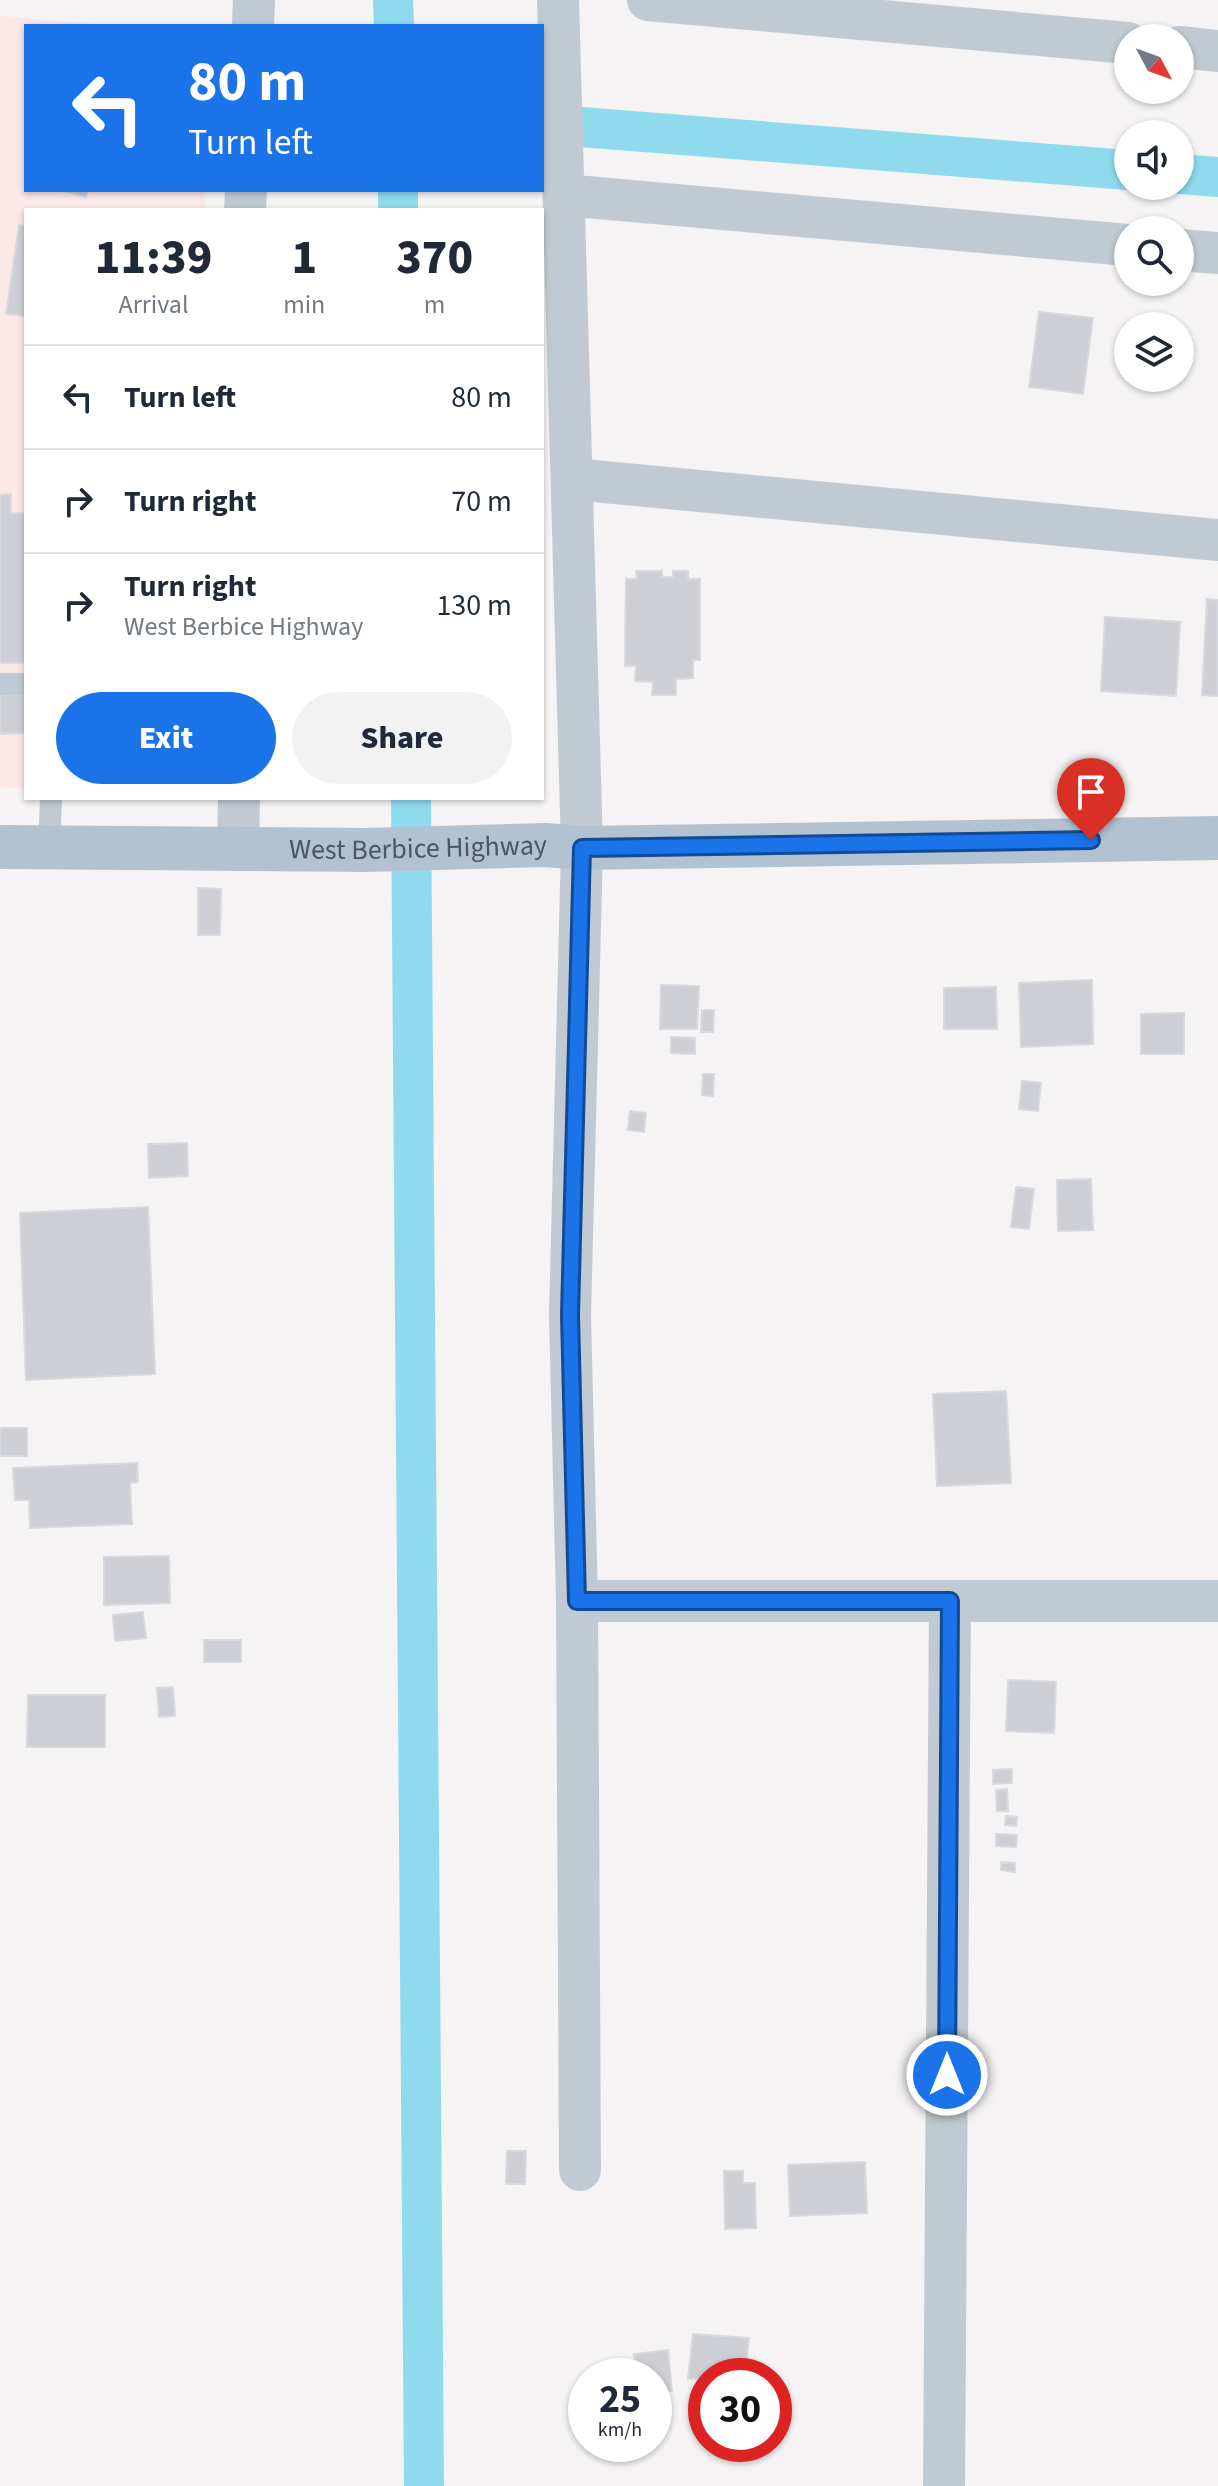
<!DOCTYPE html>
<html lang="en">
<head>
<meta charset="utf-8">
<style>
  :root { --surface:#fff; --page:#f2f2f3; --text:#1f2937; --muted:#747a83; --line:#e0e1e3; --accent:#1a73e8 }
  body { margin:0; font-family:"Source Sans 3",sans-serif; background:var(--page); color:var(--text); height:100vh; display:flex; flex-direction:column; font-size:30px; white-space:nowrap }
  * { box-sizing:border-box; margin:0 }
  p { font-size:26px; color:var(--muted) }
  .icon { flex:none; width:44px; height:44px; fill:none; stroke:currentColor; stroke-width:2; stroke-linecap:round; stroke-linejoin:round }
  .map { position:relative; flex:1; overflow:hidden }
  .side { position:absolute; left:24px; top:208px; width:520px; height:592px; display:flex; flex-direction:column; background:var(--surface); border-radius:0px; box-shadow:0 2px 6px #0004 }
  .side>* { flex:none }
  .guide { position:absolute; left:24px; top:24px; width:520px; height:168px; border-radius:0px; box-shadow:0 2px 6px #0004; background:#1a73e8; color:#fff; overflow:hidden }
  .needle { width:52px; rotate:131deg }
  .controls { position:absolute; left:1114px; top:24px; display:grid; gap:16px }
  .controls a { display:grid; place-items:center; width:80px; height:80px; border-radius:50%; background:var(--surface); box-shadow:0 2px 6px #0004; font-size:40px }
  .speed { position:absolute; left:568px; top:2358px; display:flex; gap:16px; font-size:40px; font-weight:700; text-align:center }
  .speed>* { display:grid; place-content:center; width:104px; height:104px; border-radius:50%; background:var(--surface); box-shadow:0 2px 6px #0004; line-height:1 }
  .speed small { font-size:20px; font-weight:400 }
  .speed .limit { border:12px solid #d22; background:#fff; color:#111 }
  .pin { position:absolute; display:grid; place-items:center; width:68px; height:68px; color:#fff; margin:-82px -34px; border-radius:50% 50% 50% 0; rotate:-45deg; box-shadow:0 0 8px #0007 }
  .pin .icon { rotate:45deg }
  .me { position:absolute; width:88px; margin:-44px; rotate:0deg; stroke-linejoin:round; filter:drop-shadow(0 0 6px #0008) }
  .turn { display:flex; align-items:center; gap:28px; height:168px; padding:0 32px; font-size:36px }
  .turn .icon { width:104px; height:104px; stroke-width:2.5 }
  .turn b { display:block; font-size:56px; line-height:68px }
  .eta { display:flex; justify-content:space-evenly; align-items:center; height:136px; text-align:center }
  .eta b { font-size:48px; font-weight:800; line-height:56px }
  .primary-button { display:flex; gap:16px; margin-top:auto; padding:16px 32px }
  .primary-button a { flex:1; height:92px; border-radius:48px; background:var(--accent); color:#fff; font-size:32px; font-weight:800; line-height:92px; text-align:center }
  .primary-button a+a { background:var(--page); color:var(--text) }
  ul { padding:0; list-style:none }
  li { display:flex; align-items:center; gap:24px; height:104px; padding:0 32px; border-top:2px solid var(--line) }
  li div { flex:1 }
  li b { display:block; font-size:30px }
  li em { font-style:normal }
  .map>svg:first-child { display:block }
  .medical { fill:#fce8e6 }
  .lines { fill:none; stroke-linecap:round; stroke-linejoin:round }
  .canal { stroke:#90daee; stroke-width:40 }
  .building { fill:#cdcfd5; stroke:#d7d9de; stroke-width:2 }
  .lane { stroke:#c1cad2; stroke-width:22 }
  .street { stroke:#c1cad2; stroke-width:42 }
  .primary { stroke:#b3c2d1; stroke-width:44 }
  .route-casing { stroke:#114b97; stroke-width:20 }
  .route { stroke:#1a73e8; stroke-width:14 }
  .labels { text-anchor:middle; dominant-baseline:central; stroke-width:6; stroke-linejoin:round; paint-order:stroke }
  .street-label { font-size:28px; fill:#4a5661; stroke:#fff }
</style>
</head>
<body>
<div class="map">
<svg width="1218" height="2486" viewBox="0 0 1218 2486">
  <rect width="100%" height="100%" fill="#f5f3f3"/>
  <!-- medical -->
  <path class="medical" d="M0,16l118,10h-92v164h178l2,20h-180v579l-26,-2z"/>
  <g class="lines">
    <!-- canal -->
    <path class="canal" d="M393,0l1,26
      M542,124l586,46
      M1180,174l38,3
      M398,190v20
      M411,798l13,1688"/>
  </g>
  <!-- building -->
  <path class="building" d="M59,190h29l-2,7z
    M19,225l7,1v90l-20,-2z
    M1039,312l54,6 -10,76 -54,-7z
    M11,494v19h15v150h-26v-168z
    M636,571h26v6h11v-6h15v8h12v81h-7v18l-17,1v16h-24l1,-13 -18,-1 1,-15h-11l1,-87h11z
    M1207,599l11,1v96l-16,-1z
    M1105,617l75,5 -4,74 -75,-5z
    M0,692h26v41l-26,1z
    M198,888l23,1 -1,46h-22z
    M1092,980l1,64 -72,3 -2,-64z
    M661,985l38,1 -2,43h-37z
    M996,987l1,42h-53v-41z
    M702,1010h12l-1,22h-12z
    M1184,1013v41h-43v-40z
    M671,1037l24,1v16l-24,-1z
    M703,1074h11l-1,22 -11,-1z
    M1022,1081l19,2 -3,28 -19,-2z
    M630,1111l16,2 -2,19 -16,-2z
    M187,1143l1,33 -39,2 -1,-34z
    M1091,1179l2,51 -35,1 -1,-51z
    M1016,1187l18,2 -5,40 -18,-2z
    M148,1207l7,167 -129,6 -6,-167z
    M1006,1391l5,92 -74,3 -4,-92z
    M0,1428h27v28h-27z
    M137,1463l1,19 -8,1 2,41 -102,4 -1,-28h-14l-2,-32z
    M169,1556l1,47 -66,2v-48z
    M143,1612l3,26 -31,3 -2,-26z
    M204,1640h37v22h-37z
    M1008,1680l48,2 -2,51 -48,-2z
    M173,1687l2,29 -16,1 -2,-29z
    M28,1695h77v52h-78z
    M1012,1769v14l-19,1v-14z
    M1007,1789l1,22h-11l-1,-21z
    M1006,1816l11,1 -1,9 -11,-1z
    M996,1834l21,1 -1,12 -20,-1z
    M1001,1862l14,1v9l-14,-2z
    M507,2151h19l-1,33h-19z
    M865,2162l2,51 -77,3 -2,-51z
    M724,2171h19v12h12l1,45 -31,1z
    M693,2334l56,4 -4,38 -57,3z
    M668,2350l4,41 -18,3v-18h-17l-3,-22z"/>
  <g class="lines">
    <!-- lane -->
    <path class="lane" d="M0,684h26
      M49,848l2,-50"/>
    <!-- street -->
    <path class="street" d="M558,0l24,848 -12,467 7,286 3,569
      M648,0l480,43
      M253,26l1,-26
      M1180,47l38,4
      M564,195l564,50
      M245,210l1,-20
      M1180,250l38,3
      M572,479l646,61
      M238,850l1,-52
      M577,1601h641
      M944,2486l6,-885"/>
    <!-- primary -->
    <path class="primary" id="s1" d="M0,847l365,3 180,-5 37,3 636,-10"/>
  </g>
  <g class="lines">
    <!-- route casing -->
    <g class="route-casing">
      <path id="route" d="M947,2075l3,-474h-373l-7,-286 12,-467 509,-8"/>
    </g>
    <!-- route -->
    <use href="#route" class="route"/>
  </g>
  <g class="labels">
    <!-- street labels -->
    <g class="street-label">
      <text stroke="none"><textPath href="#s1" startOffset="418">West Berbice Highway</textPath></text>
    </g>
  </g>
</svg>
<div class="controls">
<a><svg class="needle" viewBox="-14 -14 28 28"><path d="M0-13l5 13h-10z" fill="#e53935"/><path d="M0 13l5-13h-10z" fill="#747a83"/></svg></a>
<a><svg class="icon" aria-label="sound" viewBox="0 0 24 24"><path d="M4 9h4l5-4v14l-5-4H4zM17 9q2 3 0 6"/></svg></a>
<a><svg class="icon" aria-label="search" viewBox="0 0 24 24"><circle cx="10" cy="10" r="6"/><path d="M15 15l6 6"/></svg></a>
<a><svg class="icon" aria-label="layers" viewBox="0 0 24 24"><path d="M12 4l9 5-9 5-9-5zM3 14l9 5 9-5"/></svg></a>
</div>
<div class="speed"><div>25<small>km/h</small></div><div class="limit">30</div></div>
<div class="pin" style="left:1091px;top:840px;background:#d93025"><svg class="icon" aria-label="arrive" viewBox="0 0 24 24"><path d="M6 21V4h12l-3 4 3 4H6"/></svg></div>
<svg class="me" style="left:947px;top:2075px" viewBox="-20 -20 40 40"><circle r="17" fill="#1a73e8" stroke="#fff" stroke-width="3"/><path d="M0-11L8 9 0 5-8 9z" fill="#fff"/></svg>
<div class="guide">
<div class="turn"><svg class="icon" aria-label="left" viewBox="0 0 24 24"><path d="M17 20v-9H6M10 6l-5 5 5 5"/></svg><div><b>80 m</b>Turn left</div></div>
</div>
<section class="side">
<div class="eta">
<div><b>11:39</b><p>Arrival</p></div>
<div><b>1</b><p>min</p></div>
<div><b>370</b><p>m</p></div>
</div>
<ul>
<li><svg class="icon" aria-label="left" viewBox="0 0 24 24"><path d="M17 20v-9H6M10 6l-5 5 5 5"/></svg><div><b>Turn left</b></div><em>80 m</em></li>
<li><svg class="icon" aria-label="right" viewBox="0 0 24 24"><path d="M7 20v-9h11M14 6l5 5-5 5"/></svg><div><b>Turn right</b></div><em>70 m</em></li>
<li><svg class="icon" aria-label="right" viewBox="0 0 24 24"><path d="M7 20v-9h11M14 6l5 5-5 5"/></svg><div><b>Turn right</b><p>West Berbice Highway</p></div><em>130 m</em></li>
</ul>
<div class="primary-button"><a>Exit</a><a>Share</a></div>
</section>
</div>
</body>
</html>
